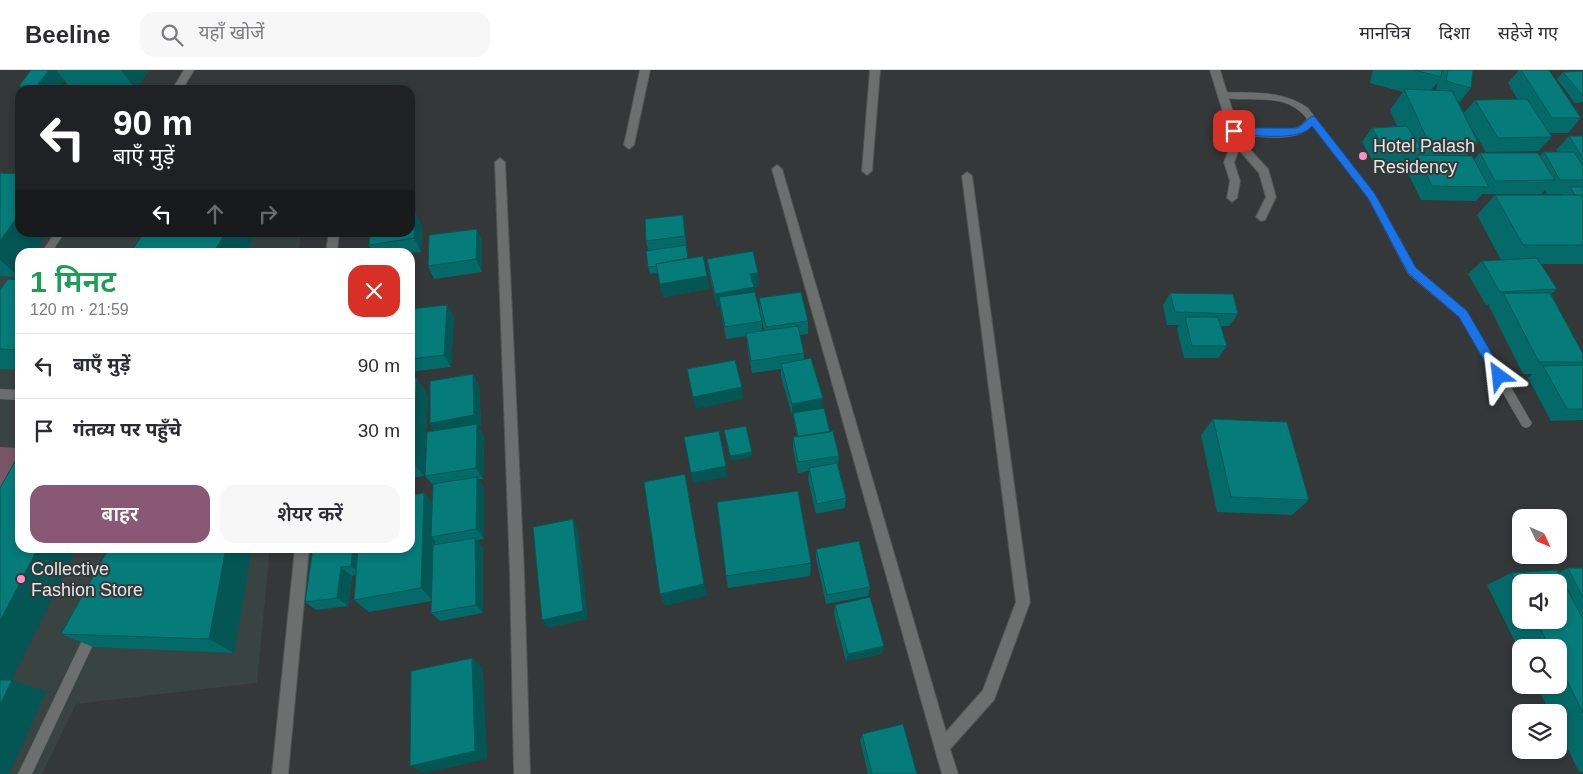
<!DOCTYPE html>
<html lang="hi">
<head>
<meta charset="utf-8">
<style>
  :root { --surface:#fff; --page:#f7f7f7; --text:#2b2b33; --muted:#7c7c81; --line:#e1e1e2; --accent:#895874 }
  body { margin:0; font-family:Arial,"Noto Sans Devanagari",sans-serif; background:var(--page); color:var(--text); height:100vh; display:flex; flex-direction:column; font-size:19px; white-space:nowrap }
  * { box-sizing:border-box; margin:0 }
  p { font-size:16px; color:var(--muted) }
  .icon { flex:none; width:28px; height:28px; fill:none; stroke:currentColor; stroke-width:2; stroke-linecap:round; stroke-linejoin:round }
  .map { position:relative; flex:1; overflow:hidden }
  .panel { position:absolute; left:15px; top:178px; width:400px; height:305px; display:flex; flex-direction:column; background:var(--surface); border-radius:15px; box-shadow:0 2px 8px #0003 }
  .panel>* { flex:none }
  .banner { position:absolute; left:15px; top:15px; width:400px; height:152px; border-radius:15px; box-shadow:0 2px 8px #0003; background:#202124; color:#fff; overflow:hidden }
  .needle { width:32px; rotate:134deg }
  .buttons { position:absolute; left:1512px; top:439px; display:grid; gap:10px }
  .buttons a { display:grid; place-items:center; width:55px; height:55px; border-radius:10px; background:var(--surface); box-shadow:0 2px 8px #0003; font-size:25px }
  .pin { position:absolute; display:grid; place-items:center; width:42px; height:42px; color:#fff; margin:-21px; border-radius:10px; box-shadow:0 2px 8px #0006 }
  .me { position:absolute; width:55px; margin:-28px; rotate:330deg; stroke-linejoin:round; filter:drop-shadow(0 0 4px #0008) }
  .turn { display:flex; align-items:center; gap:18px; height:105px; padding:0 15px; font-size:22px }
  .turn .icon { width:65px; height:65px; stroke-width:2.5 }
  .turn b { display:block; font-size:35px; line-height:42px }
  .lanes { display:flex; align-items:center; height:48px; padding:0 15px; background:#0003; justify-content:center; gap:25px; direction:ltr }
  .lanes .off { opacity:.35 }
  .round { display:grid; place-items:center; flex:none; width:52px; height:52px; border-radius:15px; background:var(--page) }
  .headline { display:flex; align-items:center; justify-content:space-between; height:85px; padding:0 15px }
  h1 { font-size:30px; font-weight:600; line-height:38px; color:#1e9e55 }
  .action { display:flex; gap:10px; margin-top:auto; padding:10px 15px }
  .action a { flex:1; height:58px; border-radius:15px; background:var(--accent); color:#fff; font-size:20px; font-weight:600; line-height:58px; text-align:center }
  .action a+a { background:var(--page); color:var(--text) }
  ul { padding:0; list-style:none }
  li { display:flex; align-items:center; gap:15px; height:65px; padding:0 15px; border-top:1px solid var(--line) }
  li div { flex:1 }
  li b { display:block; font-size:19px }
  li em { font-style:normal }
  header { display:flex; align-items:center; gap:30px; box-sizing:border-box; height:70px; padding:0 25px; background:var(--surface); border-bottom:1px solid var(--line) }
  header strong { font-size:24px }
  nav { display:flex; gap:28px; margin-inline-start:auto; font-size:18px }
  .search { width:350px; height:45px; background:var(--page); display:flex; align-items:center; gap:12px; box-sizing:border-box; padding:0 18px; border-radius:15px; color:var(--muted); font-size:19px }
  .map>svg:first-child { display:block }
  .built { fill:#384342 }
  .green { fill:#7a5565 }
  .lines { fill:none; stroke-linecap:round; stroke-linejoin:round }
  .service-casing { stroke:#505453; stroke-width:1 }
  .minor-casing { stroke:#505453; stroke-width:2 }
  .service { fill:#6b706f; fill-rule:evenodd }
  .minor { fill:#6b706f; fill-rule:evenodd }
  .wall { fill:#046a69; fill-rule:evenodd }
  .shaded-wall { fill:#045655 }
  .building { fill:#057b7a; stroke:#045655 }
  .route { fill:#1a73e8; stroke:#114b97 }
  .poi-dot { fill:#fc8fc3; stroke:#343838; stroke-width:2 }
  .labels { text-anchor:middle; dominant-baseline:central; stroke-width:4; stroke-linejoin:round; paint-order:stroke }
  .poi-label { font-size:18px; fill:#e4e7e7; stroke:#343838; text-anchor:start }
</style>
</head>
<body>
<header>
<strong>Beeline</strong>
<div class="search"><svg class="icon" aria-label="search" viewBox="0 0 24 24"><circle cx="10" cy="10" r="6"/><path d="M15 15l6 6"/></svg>यहाँ खोजें</div>
<nav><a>मानचित्र</a><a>दिशा</a><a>सहेजे गए</a></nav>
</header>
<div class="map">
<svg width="1583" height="704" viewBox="0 0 1583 704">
  <rect width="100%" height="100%" fill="#343838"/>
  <!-- built -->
  <path class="built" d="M0,106l20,56 281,1 -2,19h-279v296h250l-13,135 -181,21 -34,70h-42z"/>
  <!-- green -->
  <path class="green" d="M0,377l20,1v7l-20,36z"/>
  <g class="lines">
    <!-- service casing -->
    <g class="service-casing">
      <path id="service" d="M1223,22c30,1 60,-2 85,16l67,86 41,74 51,43 63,109 2,3 -2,3 -4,2 -4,-2 -63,-109 -51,-43 -40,-76 -56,-72c-15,18 -56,10 -78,8l-5,-3 5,-3c21,1 59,11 73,-9 -21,-29 -57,-15 -87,-22v-4z
        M55,162h10l-13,20h-10z
        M0,319l20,1v10l-20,-1z
        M93,556l5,2 1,4 -67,142h-14l70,-146z"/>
    </g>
    <!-- minor casing -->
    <g class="minor-casing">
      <path id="minor" d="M184,0h10l-12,20h-10z
        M640,0h10l-16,75 -5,4 -5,-4z
        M870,0h10l-8,101 -5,4 -5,-4z
        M1210,0h10l22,71 26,28 8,28 -11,23 -4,1 -5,-4 10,-20 -7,-24 -20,-23 -5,12 6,19 -3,17 -5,4 -5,-4 3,-17 -6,-19 8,-20z
        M500,88l5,4 19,410 6,202h-16l-4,-202 -15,-410z
        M777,95l5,4 164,563 37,-42 33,-88 -54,-426 5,-4 5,4 58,426 -36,98 -44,49 8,25h-16l-170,-605z
        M329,162h10l-2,20h-11z
        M295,478h14l-21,226h-16z"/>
    </g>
    <!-- service -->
    <use href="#service" class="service"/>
    <!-- minor -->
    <use href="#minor" class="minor"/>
  </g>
  <!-- wall -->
  <path class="wall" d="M31,0h118l-13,20 -66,-2 -6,-8 -7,10h-34l-4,-4z
    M1373,0h100l-2,18 -11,14 -2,-1 6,12 11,-13h43l-10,-17 11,-13h30l32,48 -13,15h-19l3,4 -14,14 -52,1 -17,-28 9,18 -11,14 7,3 6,-6 60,3 4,-4h14l-2,-2 13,-14h14v128h-42l16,25 -6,5 32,60v66l-32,1 -23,-43 5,-4h-10l-34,-68 1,-2 -4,1 -18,-31 14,-13 19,-1 -24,-45 18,-20h67l1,-1h-16l-2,-4 -4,4h-59l-6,7 -55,-1 -15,-31 6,-9 -2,2 -35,3 -13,-23 10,-14 25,-2 -7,-16 13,-18 -33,-9zM1438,12l-2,8h-5z
    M1583,1v31l-8,1 -18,-24 6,-7z
    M0,103l20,59h28l-13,20h-15v23l-1,2 -19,-1z
    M683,145l5,43 19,18 2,13 -46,8 -5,-24 -8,1 -2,-7v-17l-2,-9z
    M422,155l-1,27 -11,1v-1h-37l-4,-7z
    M477,159l5,13v30l-48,7 -6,-13z
    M257,162l-11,20h-112l-2,-1z
    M707,189l52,27 -5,1v5l8,29v10l2,-1 -4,-19 -1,-13 49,23v13l-8,1 4,18v6l35,97 -1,9 8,33 -1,10 -29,6 -8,-35 1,-8 -11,2 -5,-24v-12h4l-4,-22h-1l-11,-39v-7l-29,4 -5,-28v-9l-21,3 -6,-33 -3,1 -8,-35z
    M20,210v90l-20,-1v-79z
    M1170,223l68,21 -9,12h-8l6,20 -9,12h-34l-7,-29 2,-4h-12l-4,-20z
    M447,235l7,12 -3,50 -41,5v-63z
    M473,304l6,12 2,41h-3l6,9 -1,43h-5l6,9v51l-7,1 6,8v65l-43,8 -9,-8 1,-12 -63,11 -15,-12 2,-25 -4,1 -4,30 -32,4 -11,-8 8,-54 111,-55 8,10 1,-18 -8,-9 10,-45 -5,-8z
    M410,309l18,16 -4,81 -14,2z
    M1213,349l96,81 -17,15 -75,-3 -16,-77z
    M109,478h143l-18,105 -141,-6 -32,-13z
    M816,479l54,38 -2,9 -42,8 -10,-46z
    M811,493l-1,13 -82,12 -2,-12z
    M1568,498h15v204h-4l-20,-41v-19h-9l-14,-27h23v-37h-38v6l-34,-69 24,-12h47zM1521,512l38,38h-38z
    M835,535l47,49 -36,7 -12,-47z
    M862,664l55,40h-49l-8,-34z"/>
  <!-- shaded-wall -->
  <path class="shaded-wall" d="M49,0h7l8,10 -7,10h-16l-4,-4z
    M121,0h28l-13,20z
    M415,141l7,14 -1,27 -7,-14z
    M20,143v19h28l-13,20h-15v23l-1,2 -19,-17v-19z
    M477,159l5,13v30l-6,-13z
    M226,162h31l-11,20h-32z
    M758,203l1,13 -8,1 -1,-13z
    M707,206l2,13 -46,8 -3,-13z
    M754,217v13l-35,-3 1,9 -3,1 -2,-13z
    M447,235l7,12 -3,50 -7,-12z
    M473,304l6,12 2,41h-3l6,9 -1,43 -7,-11 -38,-34 -8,-11z
    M417,308l11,17 -4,81 -12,-15z
    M742,317l1,12 -48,10 -2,-12z
    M823,328l-1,11 -29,4v2h-1v-11z
    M752,382v5l-21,4 -1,-5z
    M726,396l1,11 -34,6 -2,-10z
    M685,404l22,122 -42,10 -5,-12z
    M477,407l7,11v51l-8,-10z
    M424,423l12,14 -5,30 4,4 -2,60 -12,-13z
    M573,449l5,10 10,90 -40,9 -6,-8z
    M475,468l8,10v65l-7,-8z
    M38,478h39l-71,143 -6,-2v-68z
    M226,478h26l-18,105 -25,-14z
    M353,478h12l-4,27 -10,-9z
    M341,497l11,9 -4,30 -11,-8z
    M884,576l-2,8 -36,7 2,-7z
    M472,588l11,10 4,91 -62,14 -15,-7z
    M12,610l34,12 -37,82h-9v-69z"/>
  <!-- building -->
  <path class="building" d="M31,0h18l-12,16h-18z
    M1414,0h28l-1,7z
    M1448,0h25l-2,18 -25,-7z
    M1521,0h28l32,48h-29z
    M1583,1v24h-1l-19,-23z
    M1404,19l48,2 26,51 -50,-1z
    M1527,29l25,38 -54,1 -23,-38z
    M1407,56l14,22 -36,3 -13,-23z
    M1569,66h14v22z
    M1544,82h30l9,14v14h-23z
    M1480,83h58l17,27 -60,1z
    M1417,85l55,1 17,31 -57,-1z
    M0,103l20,1v39l-20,28z
    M1570,117h13v12l-2,-4h-6z
    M1495,125h86l2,4v46h-60z
    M415,141l-1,27 -45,7 1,-13h40v-20z
    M683,145l2,21 -39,5 -1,-22z
    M477,159l-1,30 -48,7 1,-31z
    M144,162h82l-12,20h-58l-24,-1z
    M686,175l2,13 -32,6 1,2 -9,1 -2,-16z
    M753,181l5,22 -8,1 4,13 -39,7 -8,-35z
    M703,186l4,20 -47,8 -4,-20z
    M1537,188l20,31 -57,3 -18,-31z
    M8,209l12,1v70l-20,-1v-59z
    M755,222l7,29 -37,6 -6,-30z
    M801,222l7,29 -42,6 -7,-29z
    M1170,223l63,1 5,20 -63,-2z
    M1503,223h47l33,61v8h-44z
    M447,235l-3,50 -34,4v-50z
    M1185,247h33l9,29h-35z
    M798,256l6,27 -53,8 -5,-28z
    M811,288l12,40 -31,6 -11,-40z
    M735,290l7,27 -49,10 -6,-28z
    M1583,295v44h-16l-24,-43z
    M473,304l1,41 -44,8v-42z
    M417,308l-5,83h-2v-82z
    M824,338l6,24 -32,5 -5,-24z
    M1213,349l74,3 22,78 -78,-3z
    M477,354l-1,44 -51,8 2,-44z
    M746,356l6,26 -22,4 -6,-26z
    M719,361l7,35 -35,7 -7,-36z
    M833,361l6,25 -41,6 -5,-25z
    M18,386l2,1v91h18l-38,73v-133z
    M837,393l9,35 -29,6 -8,-36z
    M685,404l19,110 -44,10 -16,-112z
    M477,407l-1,52 -45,8 2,-53z
    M798,421l13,72 -85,13 -9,-74z
    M424,423l-3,95 -67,12 4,-52h52v-53z
    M573,449l10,92 -41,9 -9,-93z
    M475,468l1,67 -45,8 2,-68z
    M859,471l11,46 -43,8 -11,-46z
    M109,478h117l-17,91 -148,-5z
    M313,478h40l-2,18 -10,1 -4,31 -32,4z
    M1568,498h15v30z
    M1557,500l26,49v94l-24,-48v-17h-9l-14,-28h23v-38h-38v10l-10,-19z
    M870,527l14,49 -36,8 -13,-49z
    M472,588l3,93 -65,15 1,-95z
    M0,610h12l-12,25z
    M903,654l14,50h-45l-10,-40z"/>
  <!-- route -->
  <path class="route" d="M1312,46l3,1 60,77 41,74 51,43 36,62 1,3 -1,3h-8l-36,-62 -51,-44 -40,-75 -56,-72c-11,16 -60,9 -78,8l-5,-3 5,-3h64z"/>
  <!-- markers -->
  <g class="poi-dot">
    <circle cx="1363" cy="86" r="5"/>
    <circle cx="21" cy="509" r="5"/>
  </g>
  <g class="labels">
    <!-- poi labels -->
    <g class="poi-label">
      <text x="1373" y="76">Hotel Palash<tspan x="1373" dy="21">Residency</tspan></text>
      <text x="31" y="499">Collective<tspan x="31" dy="21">Fashion Store</tspan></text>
    </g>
  </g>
</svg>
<div class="buttons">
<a><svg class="needle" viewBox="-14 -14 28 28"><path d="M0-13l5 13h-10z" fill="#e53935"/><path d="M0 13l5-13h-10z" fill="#7c7c81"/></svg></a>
<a><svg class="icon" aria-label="sound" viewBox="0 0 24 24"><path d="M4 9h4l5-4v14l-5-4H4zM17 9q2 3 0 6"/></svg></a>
<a><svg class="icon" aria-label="search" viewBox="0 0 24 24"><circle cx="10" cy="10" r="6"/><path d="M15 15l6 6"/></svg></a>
<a><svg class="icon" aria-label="layers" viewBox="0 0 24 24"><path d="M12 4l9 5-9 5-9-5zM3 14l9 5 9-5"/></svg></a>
</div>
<div class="pin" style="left:1234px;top:61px;background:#d93025"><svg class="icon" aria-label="arrive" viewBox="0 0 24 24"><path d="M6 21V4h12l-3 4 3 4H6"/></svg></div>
<svg class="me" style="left:1499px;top:306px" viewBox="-20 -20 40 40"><path d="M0-17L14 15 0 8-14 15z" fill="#1a73e8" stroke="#fff" stroke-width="4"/></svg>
<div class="banner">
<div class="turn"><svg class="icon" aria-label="left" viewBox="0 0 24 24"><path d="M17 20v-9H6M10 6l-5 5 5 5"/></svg><div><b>90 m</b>बाएँ मुड़ें</div></div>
<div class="lanes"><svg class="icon" aria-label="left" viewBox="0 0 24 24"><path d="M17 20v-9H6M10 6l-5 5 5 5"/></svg><svg class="icon off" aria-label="ahead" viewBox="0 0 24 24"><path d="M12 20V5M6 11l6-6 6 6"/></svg><svg class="icon off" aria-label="right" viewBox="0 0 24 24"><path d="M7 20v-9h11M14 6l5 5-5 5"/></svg></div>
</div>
<section class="panel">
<div class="headline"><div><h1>1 मिनट</h1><p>120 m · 21:59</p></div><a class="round" style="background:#d93025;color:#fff"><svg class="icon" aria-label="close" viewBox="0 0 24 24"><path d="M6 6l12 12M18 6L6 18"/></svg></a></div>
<ul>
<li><svg class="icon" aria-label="left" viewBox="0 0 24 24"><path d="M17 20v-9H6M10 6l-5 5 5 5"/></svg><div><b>बाएँ मुड़ें</b></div><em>90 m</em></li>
<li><svg class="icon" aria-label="arrive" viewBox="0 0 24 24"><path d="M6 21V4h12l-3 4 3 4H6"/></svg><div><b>गंतव्य पर पहुँचे</b></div><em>30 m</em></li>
</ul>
<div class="action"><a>बाहर</a><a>शेयर करें</a></div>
</section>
</div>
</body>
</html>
